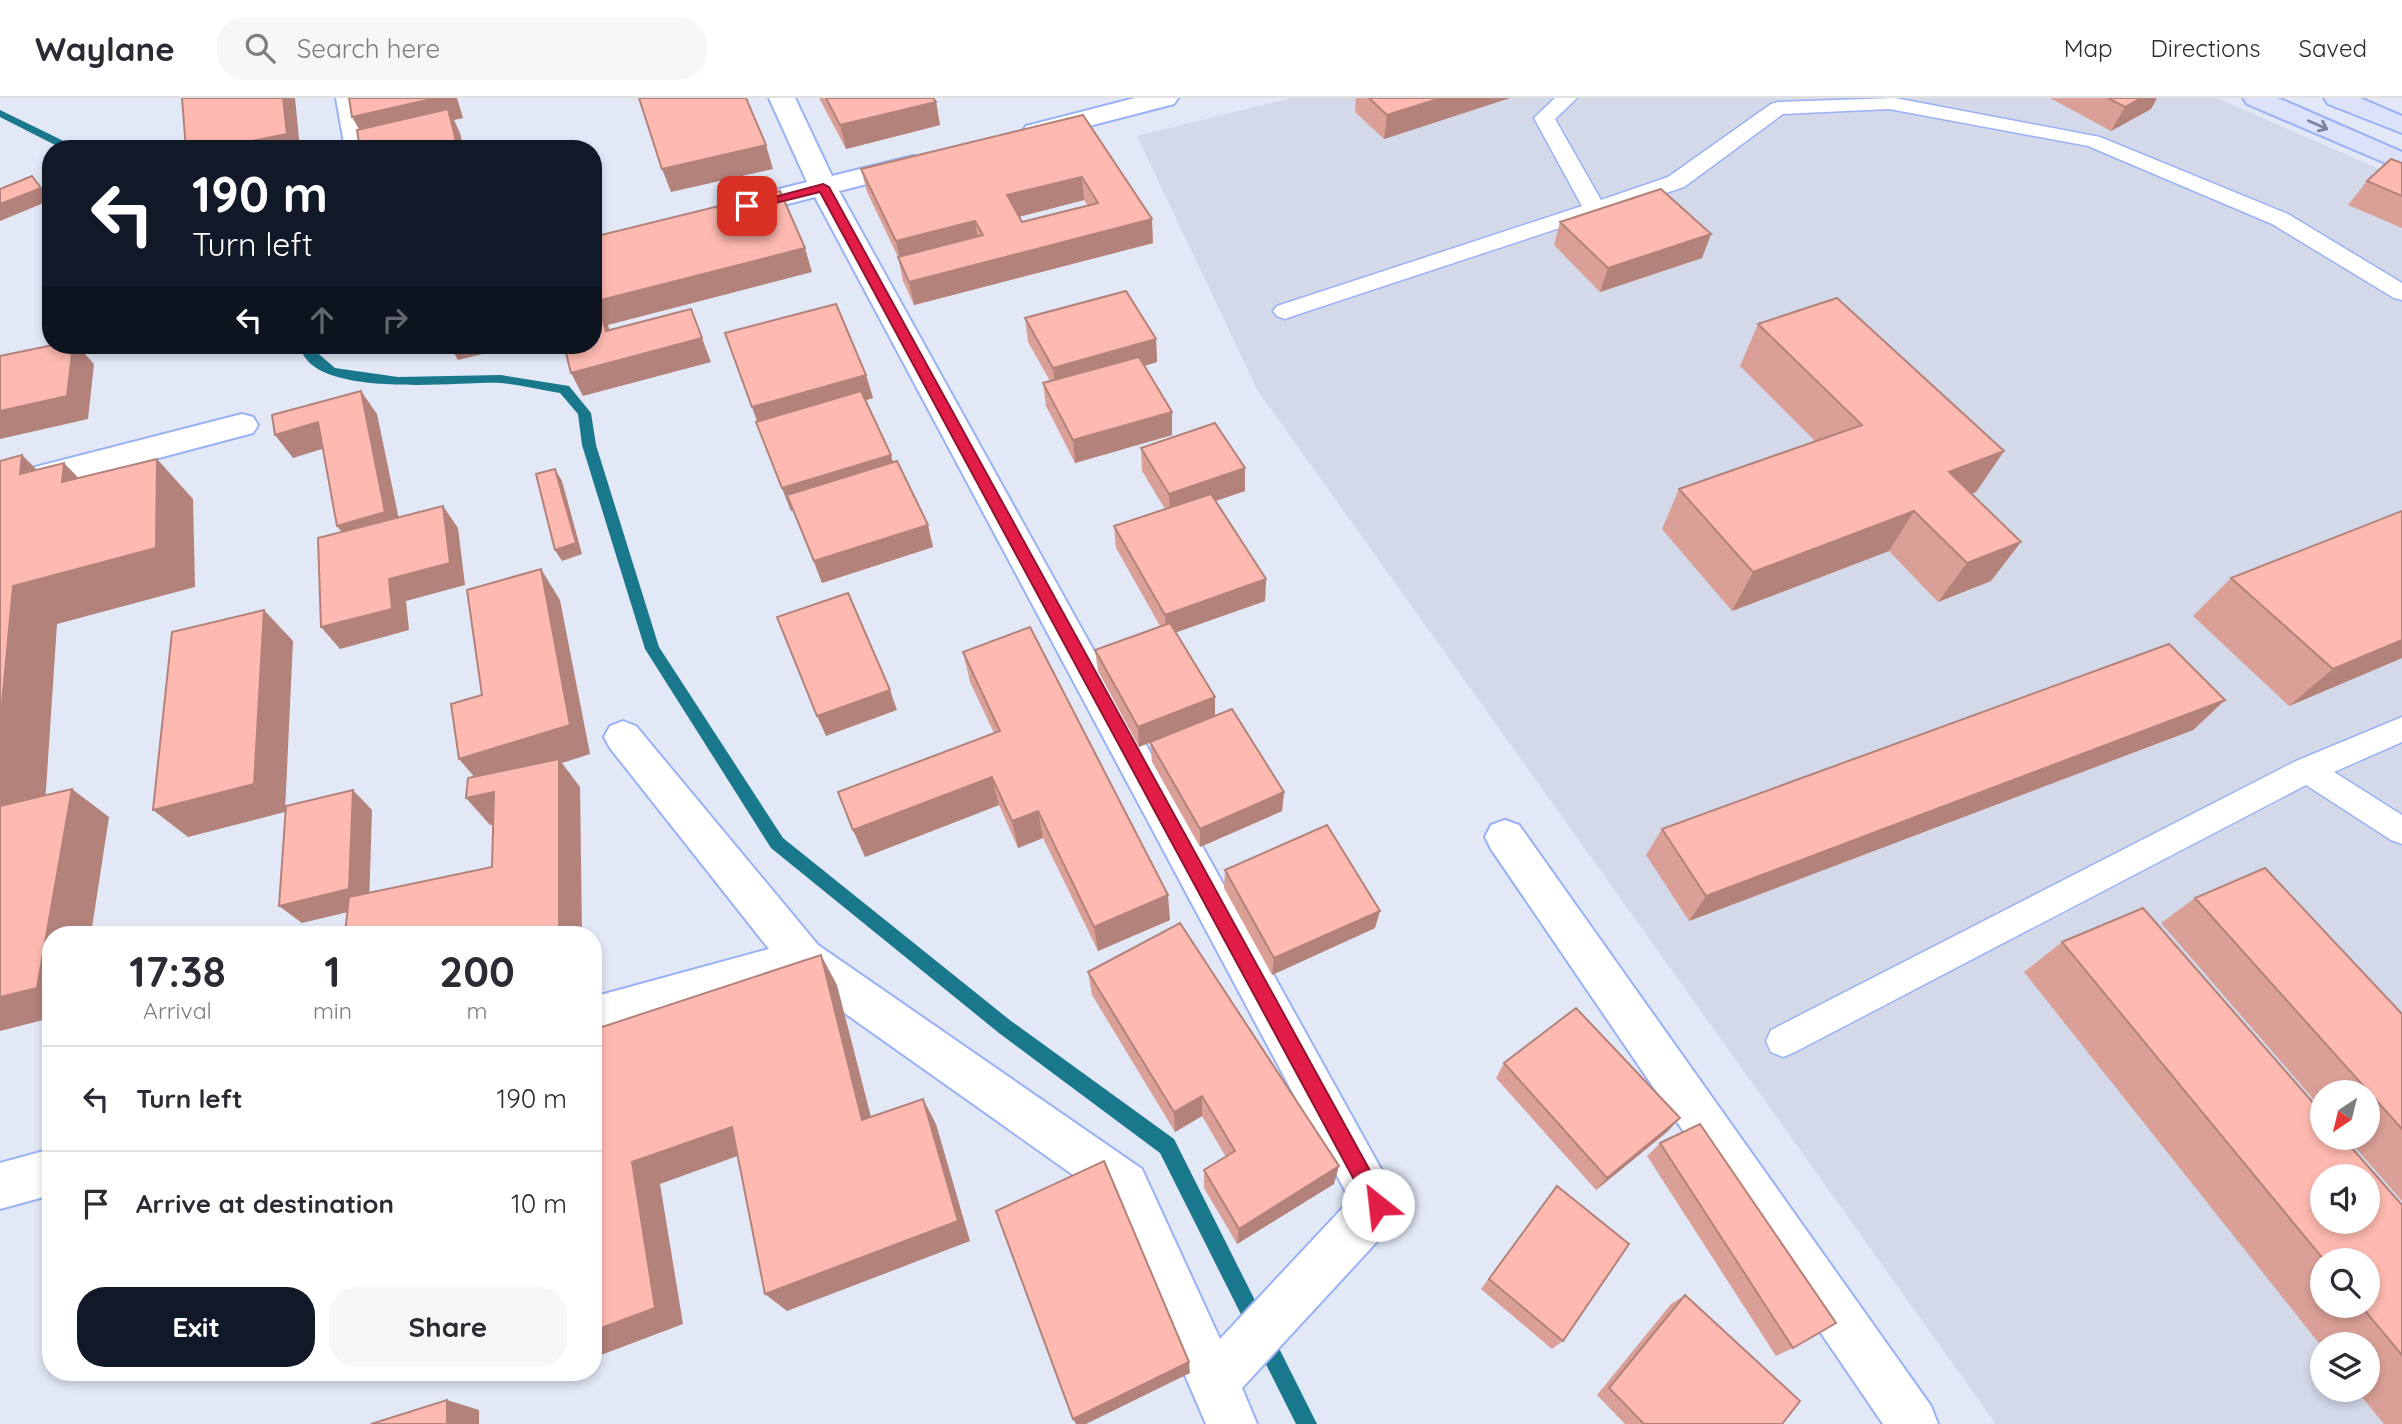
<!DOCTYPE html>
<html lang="en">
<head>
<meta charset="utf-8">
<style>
  :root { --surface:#fff; --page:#f7f7f7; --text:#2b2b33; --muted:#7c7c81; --line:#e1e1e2; --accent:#111827 }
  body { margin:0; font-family:Quicksand,sans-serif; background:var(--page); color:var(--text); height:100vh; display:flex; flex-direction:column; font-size:26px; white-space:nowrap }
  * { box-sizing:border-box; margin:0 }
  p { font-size:23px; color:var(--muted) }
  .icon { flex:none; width:38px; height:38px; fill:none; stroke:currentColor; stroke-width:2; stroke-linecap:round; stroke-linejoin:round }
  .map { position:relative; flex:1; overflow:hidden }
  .side { position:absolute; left:42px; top:828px; width:560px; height:455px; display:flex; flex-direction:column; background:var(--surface); border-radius:28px; box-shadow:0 4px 10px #0003 }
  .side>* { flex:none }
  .top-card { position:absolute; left:42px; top:42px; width:560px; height:214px; border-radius:28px; box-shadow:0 4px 10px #0003; background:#111827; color:#fff; overflow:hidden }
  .needle { width:46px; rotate:215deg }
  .tools { position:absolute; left:2310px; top:982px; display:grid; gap:14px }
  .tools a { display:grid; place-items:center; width:70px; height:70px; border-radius:50%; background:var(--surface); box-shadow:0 4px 10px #0003; font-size:35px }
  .pin { position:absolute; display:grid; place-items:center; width:60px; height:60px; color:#fff; margin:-30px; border-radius:14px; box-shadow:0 4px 10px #0006 }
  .me { position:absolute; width:77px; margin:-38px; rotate:331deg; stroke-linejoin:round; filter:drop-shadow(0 0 5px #0008) }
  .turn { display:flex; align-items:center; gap:24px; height:147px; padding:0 35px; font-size:32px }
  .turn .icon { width:91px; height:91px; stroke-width:2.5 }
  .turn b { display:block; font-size:49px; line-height:60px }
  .lanes { display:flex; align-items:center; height:66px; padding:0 35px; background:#0003; justify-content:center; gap:35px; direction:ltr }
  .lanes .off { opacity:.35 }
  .eta { display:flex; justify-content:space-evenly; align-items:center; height:119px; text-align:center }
  .eta b { font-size:42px; font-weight:800; line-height:49px }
  .button { display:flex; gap:14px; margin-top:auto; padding:14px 35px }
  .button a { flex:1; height:80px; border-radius:28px; background:var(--accent); color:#fff; font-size:28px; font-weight:800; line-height:80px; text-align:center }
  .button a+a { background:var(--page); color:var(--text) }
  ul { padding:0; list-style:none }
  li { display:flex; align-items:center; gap:21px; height:105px; padding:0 35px; border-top:2px solid var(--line) }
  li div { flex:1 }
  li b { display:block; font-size:26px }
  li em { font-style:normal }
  header { display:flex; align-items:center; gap:42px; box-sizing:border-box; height:98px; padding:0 35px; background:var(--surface); border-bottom:2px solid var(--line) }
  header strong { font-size:33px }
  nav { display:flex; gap:38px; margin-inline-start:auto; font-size:24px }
  .search { width:490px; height:63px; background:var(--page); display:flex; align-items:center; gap:18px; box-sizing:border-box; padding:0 24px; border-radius:28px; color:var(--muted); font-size:26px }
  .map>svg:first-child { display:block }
  .built { fill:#d3d9e9; fill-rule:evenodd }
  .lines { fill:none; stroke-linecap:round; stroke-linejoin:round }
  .stream { fill:#1a788c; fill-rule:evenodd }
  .service-casing { stroke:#99b1f5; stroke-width:3 }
  .minor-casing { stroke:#99b1f5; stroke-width:4 }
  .secondary-casing { stroke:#99b1f5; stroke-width:4 }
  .service { fill:#fff; fill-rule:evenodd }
  .minor { fill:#fff; fill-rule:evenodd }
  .secondary { fill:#dbe2fa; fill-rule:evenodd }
  .wall { fill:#daa097; fill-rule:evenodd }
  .shaded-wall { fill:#b2827b }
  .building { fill:#febab0; stroke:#b2827b; stroke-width:2; fill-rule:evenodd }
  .oneway { stroke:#7c839c }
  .route { fill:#e11d48; stroke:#92132f; stroke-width:2 }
</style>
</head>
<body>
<header>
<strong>Waylane</strong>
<div class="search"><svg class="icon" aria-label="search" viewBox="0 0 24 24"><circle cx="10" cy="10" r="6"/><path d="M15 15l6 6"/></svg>Search here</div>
<nav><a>Map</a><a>Directions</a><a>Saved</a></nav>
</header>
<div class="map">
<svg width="2402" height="1326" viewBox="0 0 2402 1326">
  <rect width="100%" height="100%" fill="#e2e8f6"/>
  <!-- built -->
  <path class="built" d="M1291,0h926l185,81v1245h-406l-738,-1033 -121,-255zM2322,994h46v46h-46zM2322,1078h46v46h-46zM2322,1162h46v46h-46zM2322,1246h46v46h-46z"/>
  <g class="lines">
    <!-- stream -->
    <path class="stream" d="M0,12l76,37 1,2h-14l-63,-32z
      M300,247h12l1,4 22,19 63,9 103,-2 68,11 22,27 5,32 63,202 124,191 228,183 163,118 143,285h-21l-136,-271 -161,-120 -228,-185 -126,-199 -63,-204 -4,-31 -18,-21c-19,-3 -39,-8 -59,-10 -41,-2 -192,18 -201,-38z"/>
    <!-- service casing -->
    <g class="service-casing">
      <path id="service" d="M1555,0h22l-22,21 46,81 67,-23 103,-73 7,-2 117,-4 205,39 188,77 114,69v17l-8,-2 -122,-74 -184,-78 -199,-37 -106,5 -99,73 -391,129 -8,3 -8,-3 -4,-5 4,-5 305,-100 -48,-88z
        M2402,619v25l-68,30 68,43v29l-11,-4 -85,-55 -511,267 -12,5 -12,-5 -5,-11 5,-11 525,-269z"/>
    </g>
    <!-- minor casing -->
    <g class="minor-casing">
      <path id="minor" d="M336,0h26l10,51h-27z
        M769,0h26l37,78 81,-20 10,2 4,6 -4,6 -84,21 562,1014 -6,17 -153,166 15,36h-51l-96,-223 -312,-221 -205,58v-41l176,-48 -159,-201 -6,-11 6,-11 13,-5 13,5 182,219 324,224 78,170 130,-139 -535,-1003 -85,22 -10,-3 -4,-6 4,-6 87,-22z
        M1135,0h43l-4,6 -139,36 -9,-2 -4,-6 4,-6z
        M242,316l11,3 5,8 -5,8 -253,67v-24z
        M1505,722l14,5 412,581 7,18h-55l-392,-575 -6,-12 6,-12z
        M51,1051v46l-51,14v-46z"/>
    </g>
    <!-- secondary casing -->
    <g class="secondary-casing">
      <path id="secondary" d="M2243,0h35l124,54v18l-155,-66z
        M2324,0h36l42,18v17l-74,-29z"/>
    </g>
    <!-- service -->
    <use href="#service" class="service"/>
    <!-- minor -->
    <use href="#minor" class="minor"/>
    <!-- secondary -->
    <use href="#secondary" class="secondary"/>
  </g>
  <!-- wall -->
  <path class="wall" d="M819,0h114l3,4 4,23 -94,24z
    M1356,0h154l-126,41 -29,-27z
    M2050,0h107l-6,11 -40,22z
    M1083,17l70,128 -239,62 -11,-24 -5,-24 -31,-65 -6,-23zM1084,102l3,5 -65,17 -3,-5z
    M2402,65v65l-54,-23 19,-24z
    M1560,124l151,12 -9,24 -102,34 -46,-47z
    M1025,220l131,21 1,23 -13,4 28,69 -97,28 -29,-57 -3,-23 7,-2 -22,-39z
    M1758,226l246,127 -28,41 -5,2 20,87 -53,21 -49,-51 -157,60 -70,-82 17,-40 136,-48 -75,-75z
    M866,277l7,23 -7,2 27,62 40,85 -111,36 -29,-73 -2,1 -26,-66z
    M1141,350l104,20v23l-29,10 50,78 -1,22 -89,31 39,65v19l69,76 -2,19 -82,36 -48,-85 -2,-20 -11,5 -41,-76 -3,-21 65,-24 -44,-78 -2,-22 51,-17 -23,-38z
    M2231,480l171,80 -113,48 -96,-90z
    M963,554l207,268 -72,31 -55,-113 -25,10 -19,-43 -134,52 129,-124 -24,-51z
    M2225,602l-32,30 -504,191 -43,-66 16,-26z
    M1225,772l150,58 -103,47 -48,-87z
    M2195,800l207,116v187l-55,-63h21v-46h-46v17l-161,-186z
    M2062,844l340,263v219h-18l-28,-34h12v-46h-46v3l-298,-375zM2322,1162h46v46h-46z
    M1088,874l246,212 -97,60 -33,-56v-18l22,-13 -24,-41 -27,16 -83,-137z
    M1504,965l176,55 -13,14 -71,58 -100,-112z
    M1660,1045l133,205 -17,8 -129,-200z
    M1557,1088l6,155 -11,8 -71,-60z
    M1685,1197l97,129h-157l-28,-29 74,-91z"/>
  <!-- shaded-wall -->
  <path class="shaded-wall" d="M283,0h12l5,51h-89z
    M436,0h21l6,20 -9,2 6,13 4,16 -98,-8 -14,-24z
    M1441,0h69l-126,41 3,-24z
    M2141,0h16l-6,11 -40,22 14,-24z
    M936,4l4,23 -94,24 -6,-24z
    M766,47l7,24 -102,23 -9,-23z
    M1082,79l2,23 -74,19 -3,-24z
    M41,90l10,12 -51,21v-17z
    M1152,121l1,24 -239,62 -5,-23z
    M975,123l4,24 -78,19 -5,-23z
    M1711,136l-9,24 -102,34 8,-24z
    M805,150l7,24 -204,53 9,30 -11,-24 -9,-30z
    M691,211l20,53 -128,34 -12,-23z
    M1156,241l1,23 -101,30 -3,-24z
    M73,247h4l17,19 -6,55 -88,20v-28z
    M449,247h70l-61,15z
    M866,277l7,23 -113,32 -8,-23z
    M361,293l16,23 25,120 -48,14 -17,-22z
    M1172,314v23l-97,28 -2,-23z
    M318,324l17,23 -42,13 -18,-23z
    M2004,353l-28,41 -54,20 27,-40z
    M22,357l41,41 -43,-22z
    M891,357l6,23 -106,33 -9,-23z
    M157,361l36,40 2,88 -138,37 -13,196 -44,14v-108l13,-140z
    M64,365l40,41 -42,-22z
    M1245,370v23l-75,25 -1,-22z
    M555,371l7,12 20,73 -20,7 -7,-11z
    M443,408l15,22 7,57 -59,16 3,29 -69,19 -19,-22 68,-48z
    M1914,413l-25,40 -157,60 21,-39z
    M928,427l5,22 -111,36 -8,-22z
    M2021,444l-30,39 -53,21 29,-39z
    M541,471l19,31 30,154 -28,9 18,24 2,147h-23v-171l-76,24 -24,-28z
    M1266,481l-1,22 -99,35 -1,-21z
    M264,512l29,31 -8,171 -97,25 -35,-27z
    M2402,542v18l-113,48 44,-37z
    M890,592l7,20 -71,26 -9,-20z
    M1215,599v20l-76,30 -1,-20z
    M2225,602l-32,30 -504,191 17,-25z
    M992,679l7,28 -134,52 -12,-27z
    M72,691l37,28 -18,117h-40v84l-51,13v-34z
    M353,692l19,20 -3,97 -67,16 -23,-17z
    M494,694l23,28 -27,5 -24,-27z
    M1284,694l-2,19 -82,36v-18z
    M1038,713l5,27 -25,10 -6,-27z
    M1168,797l2,25 -72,31 -4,-24z
    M1380,813l-5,17 -103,47 2,-17z
    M821,857l16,30 41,159 -16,-24z
    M1202,998v20l-27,16 -1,-20z
    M923,1001l13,25 34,117 -183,70 -22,-17z
    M1680,1020l-13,14 -71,58 11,-12z
    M732,1029l22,23 -94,34 23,140 -90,34v-27l39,-169z
    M1339,1068l-5,18 -97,60 2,-15z
    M1189,1264l1,11 -104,51h-10l-3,-5z
    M447,1302l32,10v14h-32z"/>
  <!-- building -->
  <path class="building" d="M182,0h101l4,36 -76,15h-25z
    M349,0h87l-84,19z
    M639,0h107l20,47 -104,24z
    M826,0h107l3,4 -96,23z
    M1369,0h72l-54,17z
    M2108,0h33l-16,9z
    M448,11l10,40h-98l-3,-19z
    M1083,17l69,104 -243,63 -11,-25 85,-22 -8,-14 -79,20 -35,-72zM1082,79l16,26 -76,19 -15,-27z
    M2391,61l11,4v33l-35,-15z
    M32,78l9,12 -41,16v-15z
    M1661,91l50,45 -103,34 -48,-46z
    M780,93l25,57 -208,53 9,30 85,-22 11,29 -131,35 -7,-28h29v-108z
    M1126,193l30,48 -103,29 -28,-50z
    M1837,200l167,153 -55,21 72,70 -54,21 -53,-52 -161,61 -74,-83 183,-64 -104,-101z
    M836,206l30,71 -114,32 -27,-74z
    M53,247h20l-6,51 -67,15v-55z
    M1139,259l33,55 -99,28 -30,-57z
    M361,293l24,121 -48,14 -19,-104 -43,13 -3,-20z
    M861,293l30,64 -109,33 -26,-66z
    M1215,325l30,45 -76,26 -28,-46z
    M22,357l-2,19 44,-11 -2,19 95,-23 -1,89 -143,38 -13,140v-265z
    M897,363l31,64 -114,36 -27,-66z
    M555,371l21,74 -21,7 -19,-76z
    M1211,396l55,85 -101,36 -51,-89z
    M443,408l7,57 -61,16 3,30 -71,18 -3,-89z
    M2402,413v129l-69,29 -102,-91z
    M541,471l29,156 -111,34 -8,-55 31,-9 -15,-105z
    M848,495l42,97 -73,26 -40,-99z
    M264,512l-10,174 -101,26 19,-178z
    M1170,525l45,74 -77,30 -43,-77z
    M1030,529l138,268 -74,32 -56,-116 -26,10 -20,-44 -139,53 -15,-38 162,-61 -37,-79z
    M2169,546l56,56 -519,196 -44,-67z
    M1232,611l52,83 -84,37 -50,-87z
    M559,661v175h-214l4,-37 143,-30 2,-75 -28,6 2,-20z
    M72,691l-35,199 -37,9v-191z
    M353,692l-4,99 -70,17 7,-100z
    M1327,727l53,86 -106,47 -49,-88z
    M2265,770l137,146v115l-207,-231z
    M2143,810l179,205v25h21l59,67v150l-41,-49h7v-46h-44l-262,-318zM2322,1078h46v46h-46z
    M1180,825l159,243 -100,63 -35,-59 31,-19 -33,-55 -28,16 -86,-140z
    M821,857l41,165 61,-21 35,122 -193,73 -33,-167 -100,35 23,146 -62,23v-301z
    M1576,910l104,110 -73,60 -103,-115z
    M1700,1026l136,199 -43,25 -133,-205z
    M1104,1063l85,201 -116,57 -77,-208z
    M1557,1088l72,58 -66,97 -74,-62z
    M51,1155v30l-6,2z
    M1685,1197l115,106 -18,23h-138l-35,-36z
    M447,1302v24h-76z"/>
  <!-- one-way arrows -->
  <defs><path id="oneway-shaft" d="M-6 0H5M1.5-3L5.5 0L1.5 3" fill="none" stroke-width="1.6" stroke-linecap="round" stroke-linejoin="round" transform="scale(1.75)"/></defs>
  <use class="oneway" href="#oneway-shaft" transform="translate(2318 27) rotate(24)"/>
  <!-- route -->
  <path class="route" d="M823,86l6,3 556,1011 3,7 -3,6 -7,3 -7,-3 -551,-1019 -73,18 -6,-4z"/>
</svg>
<div class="tools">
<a><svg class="needle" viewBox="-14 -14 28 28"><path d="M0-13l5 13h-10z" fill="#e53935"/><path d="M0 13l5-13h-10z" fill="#7c7c81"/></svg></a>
<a><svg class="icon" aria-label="sound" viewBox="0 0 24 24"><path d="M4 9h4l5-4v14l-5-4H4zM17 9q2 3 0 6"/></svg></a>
<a><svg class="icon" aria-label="search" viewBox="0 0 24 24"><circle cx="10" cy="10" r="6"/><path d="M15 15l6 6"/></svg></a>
<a><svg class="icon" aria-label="layers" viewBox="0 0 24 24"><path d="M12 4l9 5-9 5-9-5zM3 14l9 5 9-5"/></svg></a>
</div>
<div class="pin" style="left:747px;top:108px;background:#d93025"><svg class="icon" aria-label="arrive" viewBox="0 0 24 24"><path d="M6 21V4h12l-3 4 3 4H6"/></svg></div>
<svg class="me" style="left:1378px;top:1107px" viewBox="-20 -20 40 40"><circle r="19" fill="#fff"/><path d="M0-13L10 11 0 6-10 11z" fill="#e11d48"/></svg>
<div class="top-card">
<div class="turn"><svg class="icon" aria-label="left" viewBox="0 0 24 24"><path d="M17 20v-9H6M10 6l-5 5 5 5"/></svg><div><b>190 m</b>Turn left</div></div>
<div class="lanes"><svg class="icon" aria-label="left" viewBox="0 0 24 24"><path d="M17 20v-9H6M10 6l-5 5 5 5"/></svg><svg class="icon off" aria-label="ahead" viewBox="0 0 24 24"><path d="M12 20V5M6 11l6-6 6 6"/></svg><svg class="icon off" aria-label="right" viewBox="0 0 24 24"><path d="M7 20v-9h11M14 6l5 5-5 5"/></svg></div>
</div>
<section class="side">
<div class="eta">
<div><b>17:38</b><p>Arrival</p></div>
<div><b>1</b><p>min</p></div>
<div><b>200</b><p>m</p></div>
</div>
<ul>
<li><svg class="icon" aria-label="left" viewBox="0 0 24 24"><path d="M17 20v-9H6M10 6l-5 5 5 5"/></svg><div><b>Turn left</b></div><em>190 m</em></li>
<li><svg class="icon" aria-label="arrive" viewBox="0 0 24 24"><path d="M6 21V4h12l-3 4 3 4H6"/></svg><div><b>Arrive at destination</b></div><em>10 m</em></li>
</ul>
<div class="button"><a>Exit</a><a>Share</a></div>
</section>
</div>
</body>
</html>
